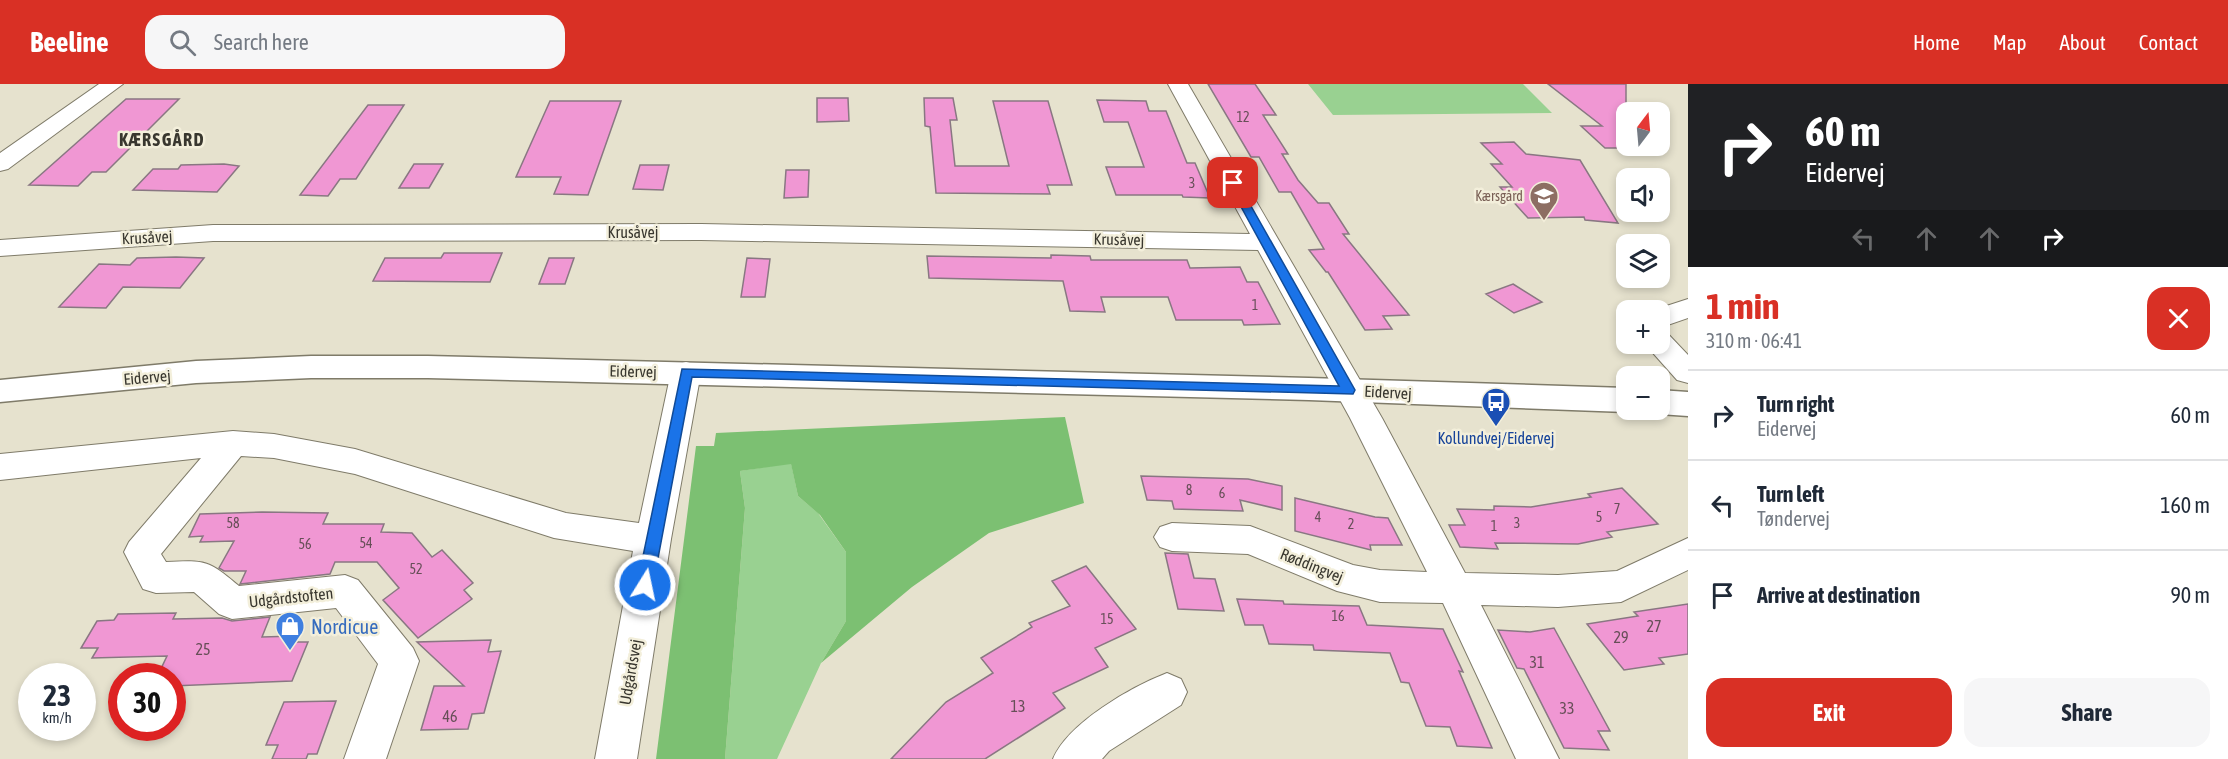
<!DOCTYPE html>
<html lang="en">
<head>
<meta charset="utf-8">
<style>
  :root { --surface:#fff; --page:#f6f6f7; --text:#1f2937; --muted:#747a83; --line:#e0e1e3; --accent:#d93025 }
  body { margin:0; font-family:"Asap Condensed",sans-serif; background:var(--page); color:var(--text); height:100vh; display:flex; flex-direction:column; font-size:22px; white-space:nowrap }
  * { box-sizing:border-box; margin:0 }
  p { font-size:20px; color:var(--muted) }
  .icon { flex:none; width:33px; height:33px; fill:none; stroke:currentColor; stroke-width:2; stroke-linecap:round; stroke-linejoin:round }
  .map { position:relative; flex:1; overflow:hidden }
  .details { display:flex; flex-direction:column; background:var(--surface); width:540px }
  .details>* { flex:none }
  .banner { background:#202124; color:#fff; overflow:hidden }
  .needle { width:39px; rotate:16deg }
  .controls { position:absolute; left:1616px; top:18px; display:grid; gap:12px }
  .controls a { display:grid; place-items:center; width:54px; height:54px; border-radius:12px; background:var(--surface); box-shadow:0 3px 9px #0003; font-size:30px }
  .speed { position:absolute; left:18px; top:579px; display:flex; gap:12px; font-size:30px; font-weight:700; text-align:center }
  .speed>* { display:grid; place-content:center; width:78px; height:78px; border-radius:50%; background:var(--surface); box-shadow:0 3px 9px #0003; line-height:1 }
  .speed small { font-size:15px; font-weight:400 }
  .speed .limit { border:9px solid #d22; background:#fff; color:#111 }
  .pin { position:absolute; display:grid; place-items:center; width:51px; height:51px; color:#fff; margin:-26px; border-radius:12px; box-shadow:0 3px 9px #0006 }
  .me { position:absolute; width:66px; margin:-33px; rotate:10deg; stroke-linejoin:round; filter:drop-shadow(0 0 4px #0008) }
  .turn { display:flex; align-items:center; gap:21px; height:126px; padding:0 18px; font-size:27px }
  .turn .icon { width:78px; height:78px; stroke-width:2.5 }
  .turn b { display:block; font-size:42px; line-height:51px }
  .lanes { display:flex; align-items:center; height:57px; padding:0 18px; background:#0003; justify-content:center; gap:30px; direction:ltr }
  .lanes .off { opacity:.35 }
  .round { display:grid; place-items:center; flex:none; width:63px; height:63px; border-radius:18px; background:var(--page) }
  .summary { display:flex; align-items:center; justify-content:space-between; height:102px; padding:0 18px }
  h1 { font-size:36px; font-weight:700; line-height:45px; color:var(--accent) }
  .primary-button { display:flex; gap:12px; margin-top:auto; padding:12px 18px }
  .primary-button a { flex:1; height:69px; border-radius:18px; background:var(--accent); color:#fff; font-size:24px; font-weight:700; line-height:69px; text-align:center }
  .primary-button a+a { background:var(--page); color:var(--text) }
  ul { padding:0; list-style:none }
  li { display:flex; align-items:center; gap:18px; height:90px; padding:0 18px; border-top:2px solid var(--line) }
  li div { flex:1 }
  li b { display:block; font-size:22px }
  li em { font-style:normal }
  header { display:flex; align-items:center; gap:36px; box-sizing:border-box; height:84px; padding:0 30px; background:var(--accent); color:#fff }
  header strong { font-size:28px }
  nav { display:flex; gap:33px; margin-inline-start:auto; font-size:21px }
  .search { width:420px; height:54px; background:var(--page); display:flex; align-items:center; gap:15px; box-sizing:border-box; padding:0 21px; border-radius:18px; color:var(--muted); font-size:22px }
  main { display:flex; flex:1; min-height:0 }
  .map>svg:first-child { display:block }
  .green { fill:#99d191 }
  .forest { fill:#7cc072 }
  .building { fill:#f097d3; stroke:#897782; stroke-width:1.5 }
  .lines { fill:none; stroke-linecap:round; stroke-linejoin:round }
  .minor-casing { stroke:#7f7b69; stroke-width:2 }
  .tertiary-casing { stroke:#7f7b69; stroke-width:3 }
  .minor { fill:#fff; fill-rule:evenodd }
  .tertiary { fill:#fff; fill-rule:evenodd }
  .route { fill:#1a73e8; stroke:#114b97; stroke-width:1.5 }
  .labels { text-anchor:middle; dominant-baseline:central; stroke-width:5; stroke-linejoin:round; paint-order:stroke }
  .number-label { font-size:14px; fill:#674f58 }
  .far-education-label { font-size:14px; fill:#785e54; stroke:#f3efdb; text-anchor:end }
  .street-label { font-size:16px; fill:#39372f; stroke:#f3efdb }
  .transit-label { font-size:16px; fill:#164399; stroke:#f3efdb }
  .near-number-label { font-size:16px; fill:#674f58 }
  .far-district-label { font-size:18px; font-weight:bold; letter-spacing:1.5px; fill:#39372f; stroke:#f3efdb }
  .near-shop-label { font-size:20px; fill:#366cbe; stroke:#f3efdb; text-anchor:start }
</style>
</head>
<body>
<header>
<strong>Beeline</strong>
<div class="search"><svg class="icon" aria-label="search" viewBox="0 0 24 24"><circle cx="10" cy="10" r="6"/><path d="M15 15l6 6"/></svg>Search here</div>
<nav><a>Home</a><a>Map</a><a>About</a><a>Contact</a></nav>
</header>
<main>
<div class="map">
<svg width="1688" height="675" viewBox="0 0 1688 675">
  <rect width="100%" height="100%" fill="#e6e2ce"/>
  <!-- green -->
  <path class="green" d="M1308,0h215l29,29 -219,2z
    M791,379l7,33 20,17 28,39v69l-25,42 -44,96h-52l20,-251 -5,-37z"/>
  <!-- forest -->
  <path class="forest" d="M1065,333l19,86 -95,30 -77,54 -91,76 25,-42v-69l-26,-37 -22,-19 -7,-32 -51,7 5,37 -20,251h-69l40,-313h18l2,-13z"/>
  <!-- building -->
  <path class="building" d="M1208,0h47l21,31h-13l25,39h-6l16,26 20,23h11l20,31h-6l66,81 -26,1 9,13 -27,1 -37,-58h-2l-17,-22 15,-1 -33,-57h-12l-20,-35h-8z
    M1548,0h78v64h-21l-24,-22h21z
    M817,14h31l1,23 -32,1z
    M924,14h29l4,22h-7l5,46h54l-16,-65h55l24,84h-25l3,9 -114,-1 -6,-66 -5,-1z
    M126,15h53l-73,73h-14l-14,14 -49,-1z
    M1097,16l49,1 3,10h17l21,52h8l15,35 -27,-1 -1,-2h-66l-10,-28h38l-16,-45h-24z
    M550,17h71l-33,94 -34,-1 7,-17h-45z
    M368,21h36l-48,74h-16l-12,17 -28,-1z
    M1514,58l12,12 54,6 38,63 -33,-3 -1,-3 -56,1 -28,-31h12l-21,-23h11l-21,-21z
    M224,80l15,2 -22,26 -84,-2 20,-21h25l3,-4z
    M414,80h29l-14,24h-30z
    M640,81h29l-6,25 -30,-1z
    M786,86h23l-1,27 -24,1z
    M444,169h58l-12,29 -117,-1 12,-23h56z
    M1051,171l39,1 1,4h96l3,8 50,-1 7,15h11l22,42 -36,1 -2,-5h-66l-8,-23h-67l4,15 -35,-1 -7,-30 -134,-3 -2,-22 124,2z
    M176,173l28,1 -24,30 -57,-1 -17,21 -47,-1 40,-43 31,1 7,-7z
    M549,174h25l-9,26h-26z
    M747,174l23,1 -5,38h-24z
    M1513,200l29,18 -28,11 -28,-19z
    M1141,392l107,3 34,7v24l-42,-10 3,11 -69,-2 -2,-8 -25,-1z
    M1622,404l36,36 -51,8 5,5 -34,7 -83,-1 3,6 -38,-2 -11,-22h16l-8,-16 37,1v-4l37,1 60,-10 -3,-3z
    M1295,414l80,19 13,1 14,27h-32l1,5 -76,-19z
    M262,428l66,1 -5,11h61l-3,8 31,1 20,24 10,-7 31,33 -9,7 8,9 -54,39 -35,-38 16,-12 -22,-26h-42l-5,12 -90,10 6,-13h-22l-5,-3 15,-27 -34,1 3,-6 -14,1 11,-23z
    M1165,469l23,1 6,24 21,1 9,32 -46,-2z
    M1086,482l50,63 -41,19 13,19 -55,26 12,15 -80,51h-94l55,-57 47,-29 -12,-15 51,-31 -3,-4 41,-17 -18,-25z
    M1237,515l46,2 1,3 75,2 8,19 76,4 20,43 -4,-1 33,77 -35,-2 -7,-19 -24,-1 -17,-43 -8,-1 -11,-29 -76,-3 -1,-5 -44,-1 -6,-19h-18z
    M1688,520v50l-29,4 5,6 -40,6 -37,-46 51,-8 -4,-4z
    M176,529l-3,6 49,-1 10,3 38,-4 -8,20 34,-1 -2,6h14l-16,39 -120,5v-12l-14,1 9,-19 -75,2 6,-10h-17l16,-27 17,-1 4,-6z
    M1554,544l56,103h-12l11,19 -45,-2 -40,-79 -7,-1 -19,-38 32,2z
    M491,556l-3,12 13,-1 -17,62 -12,1 -4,15 -47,1 13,-44h30l-47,-44z
    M336,617l-19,53h-9l-2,5h-34l6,-14h-12l18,-43z"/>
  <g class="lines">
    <!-- minor casing -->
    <g class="minor-casing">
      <path id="minor" d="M99,0h24l-115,85 -8,2v-18z
        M1168,0h20l194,334 83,155 93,2 59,-4 71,-33v32l-67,32 -63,5 -77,-2 78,154h-43l-73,-156 -63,-1 -43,-11 -89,-37 -76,-3 -12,-4 -6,-10 6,-10 12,-4 78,3 103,39 27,5 47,2 -77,-154 -92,-168 -557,-10 -488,1 -213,15v-16l213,-15 488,-1 549,10z
        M1688,215v19l-29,10v-18h-5z
        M1659,248l10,3 19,20v28l-11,-3 -32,-36h14z
        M686,278l11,3 4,7 -30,167 -34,220h-42l38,-208 -79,-13 -199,-64 -81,-16 -33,-2 -80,98 5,8c40,-2 42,-2 73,24l106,-11 13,5 55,68 6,13 -33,98h-42l34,-95 -42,-56 -104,11 -13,-5 -25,-22 -38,1 -13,-4 -19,-37 5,-10 72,-84 -201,22v-26l233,-23 41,3 81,15 211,64 73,10 32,-151 4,-7z
        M1167,589l14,6 6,13 -6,13 -72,46 -7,8h-49c15,-36 78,-72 114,-86z"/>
    </g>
    <!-- tertiary casing -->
    <g class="tertiary-casing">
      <path id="tertiary" d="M311,272h117l881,22 317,10v22h7l-7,2 -317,-12 -881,-22h-117l-115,5 -196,19v-22l196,-19z
        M1659,306l29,2v24l-29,-2 -11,-4h11z"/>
    </g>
    <!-- minor -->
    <use href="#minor" class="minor"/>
    <!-- tertiary -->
    <use href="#tertiary" class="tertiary"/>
  </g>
  <!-- route -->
  <path class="route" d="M1229,96l9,3 117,207 -2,4 -661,-17 -39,208 -3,4 -5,2 -6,-2 -2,-4 45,-216 657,17 -111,-203z"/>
  <!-- icons -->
  <defs>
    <g id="school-pin" transform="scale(1.5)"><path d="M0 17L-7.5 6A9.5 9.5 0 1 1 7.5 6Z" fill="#8d6e63" stroke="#f3efdb"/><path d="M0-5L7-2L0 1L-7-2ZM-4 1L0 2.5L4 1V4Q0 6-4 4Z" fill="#fff"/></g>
    <g id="bus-pin" transform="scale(1.5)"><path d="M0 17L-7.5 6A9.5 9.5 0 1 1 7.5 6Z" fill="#1a4fb4" stroke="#f3efdb"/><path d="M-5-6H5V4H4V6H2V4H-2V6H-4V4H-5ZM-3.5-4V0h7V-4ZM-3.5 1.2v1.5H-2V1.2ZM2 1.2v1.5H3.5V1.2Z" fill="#fff"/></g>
    <g id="shop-pin" transform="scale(1.5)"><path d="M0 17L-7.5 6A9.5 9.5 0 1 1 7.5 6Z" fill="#3f7fe0" stroke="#f3efdb"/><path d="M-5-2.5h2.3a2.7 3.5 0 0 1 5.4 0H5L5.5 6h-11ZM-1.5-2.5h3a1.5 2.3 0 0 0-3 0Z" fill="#fff"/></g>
  </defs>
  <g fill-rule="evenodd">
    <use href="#school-pin" x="1544" y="112"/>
    <use href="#bus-pin" x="1496" y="318"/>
    <use href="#shop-pin" x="290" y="542"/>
  </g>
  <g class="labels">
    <!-- number labels -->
    <g class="number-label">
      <text x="1243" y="33">12</text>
      <text x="1192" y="99">3</text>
      <text x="1255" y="221">1</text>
      <text x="1189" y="406">8</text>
      <text x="1222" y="409">6</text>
      <text x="1617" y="425">7</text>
      <text x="1318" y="433">4</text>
      <text x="1599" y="433">5</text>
      <text x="233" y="439">58</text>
      <text x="1517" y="439">3</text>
      <text x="1351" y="440">2</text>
      <text x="1494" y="442">1</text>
      <text x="366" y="459">54</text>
      <text x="305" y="460">56</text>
      <text x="416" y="485">52</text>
      <text x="1338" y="532">16</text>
      <text x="1107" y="535">15</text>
    </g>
    <!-- far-education labels -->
    <g class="far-education-label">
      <text x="1523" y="112">Kærsgård</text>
    </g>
    <!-- street labels -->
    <g class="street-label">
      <text x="633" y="148">Krusåvej</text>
      <text transform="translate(147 153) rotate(-3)">Krusåvej</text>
      <text transform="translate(1119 155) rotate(1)">Krusåvej</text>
      <text transform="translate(633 287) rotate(1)">Eidervej</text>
      <text transform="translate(147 293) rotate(-5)">Eidervej</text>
      <text transform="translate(1388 308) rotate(3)">Eidervej</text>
      <text transform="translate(1312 481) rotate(22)">Røddingvej</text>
      <text transform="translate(291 513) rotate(-6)">Udgårdstoften</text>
      <text transform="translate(630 588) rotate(-80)">Udgårdsvej</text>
    </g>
    <!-- transit labels -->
    <g class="transit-label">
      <text x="1496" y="354">Kollundvej/Eidervej</text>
    </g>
    <!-- near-number labels -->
    <g class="near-number-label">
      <text x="1654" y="542">27</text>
      <text x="1621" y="553">29</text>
      <text x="203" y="565">25</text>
      <text x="1537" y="578">31</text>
      <text x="1018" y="622">13</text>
      <text x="1567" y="624">33</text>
      <text x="450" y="632">46</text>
    </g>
    <!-- far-district labels -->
    <g class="far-district-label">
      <text x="162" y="55">KÆRSGÅRD</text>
    </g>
    <!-- near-shop labels -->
    <g class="near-shop-label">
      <text x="311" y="542">Nordicue</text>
    </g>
  </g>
</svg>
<div class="controls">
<a><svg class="needle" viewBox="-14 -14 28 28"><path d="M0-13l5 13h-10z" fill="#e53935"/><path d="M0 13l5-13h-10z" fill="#747a83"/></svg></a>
<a><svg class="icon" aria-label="sound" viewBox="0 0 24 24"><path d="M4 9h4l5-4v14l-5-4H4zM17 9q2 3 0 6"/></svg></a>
<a><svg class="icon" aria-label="layers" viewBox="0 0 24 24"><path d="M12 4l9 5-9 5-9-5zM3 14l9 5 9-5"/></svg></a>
<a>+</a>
<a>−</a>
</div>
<div class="speed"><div>23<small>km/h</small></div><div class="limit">30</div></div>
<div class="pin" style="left:1233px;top:99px;background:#d93025"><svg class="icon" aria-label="arrive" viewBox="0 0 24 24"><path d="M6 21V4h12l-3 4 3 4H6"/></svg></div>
<svg class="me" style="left:645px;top:501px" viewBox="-20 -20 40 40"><circle r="17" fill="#1a73e8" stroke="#fff" stroke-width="3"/><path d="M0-11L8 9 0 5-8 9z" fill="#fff"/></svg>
</div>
<section class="details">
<div class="banner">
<div class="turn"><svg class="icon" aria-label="right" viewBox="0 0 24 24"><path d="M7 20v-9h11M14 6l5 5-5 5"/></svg><div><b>60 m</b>Eidervej</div></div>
<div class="lanes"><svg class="icon off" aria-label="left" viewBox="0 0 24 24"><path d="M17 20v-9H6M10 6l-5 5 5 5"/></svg><svg class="icon off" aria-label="ahead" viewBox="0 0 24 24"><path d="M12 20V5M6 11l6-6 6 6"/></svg><svg class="icon off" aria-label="ahead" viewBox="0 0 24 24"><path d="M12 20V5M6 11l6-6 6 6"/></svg><svg class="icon" aria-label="right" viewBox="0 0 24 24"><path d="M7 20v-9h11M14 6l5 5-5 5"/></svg></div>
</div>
<div class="summary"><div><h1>1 min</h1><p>310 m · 06:41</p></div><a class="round" style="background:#d93025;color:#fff"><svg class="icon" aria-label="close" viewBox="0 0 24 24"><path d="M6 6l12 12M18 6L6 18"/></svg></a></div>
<ul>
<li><svg class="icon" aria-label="right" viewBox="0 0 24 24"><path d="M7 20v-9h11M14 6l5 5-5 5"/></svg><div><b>Turn right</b><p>Eidervej</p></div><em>60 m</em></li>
<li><svg class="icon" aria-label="left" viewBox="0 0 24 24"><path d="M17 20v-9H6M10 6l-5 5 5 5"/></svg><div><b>Turn left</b><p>Tøndervej</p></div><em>160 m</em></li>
<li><svg class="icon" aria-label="arrive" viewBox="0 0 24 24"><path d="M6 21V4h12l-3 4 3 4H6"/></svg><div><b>Arrive at destination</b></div><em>90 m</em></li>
</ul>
<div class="primary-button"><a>Exit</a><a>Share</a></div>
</section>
</main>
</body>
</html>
